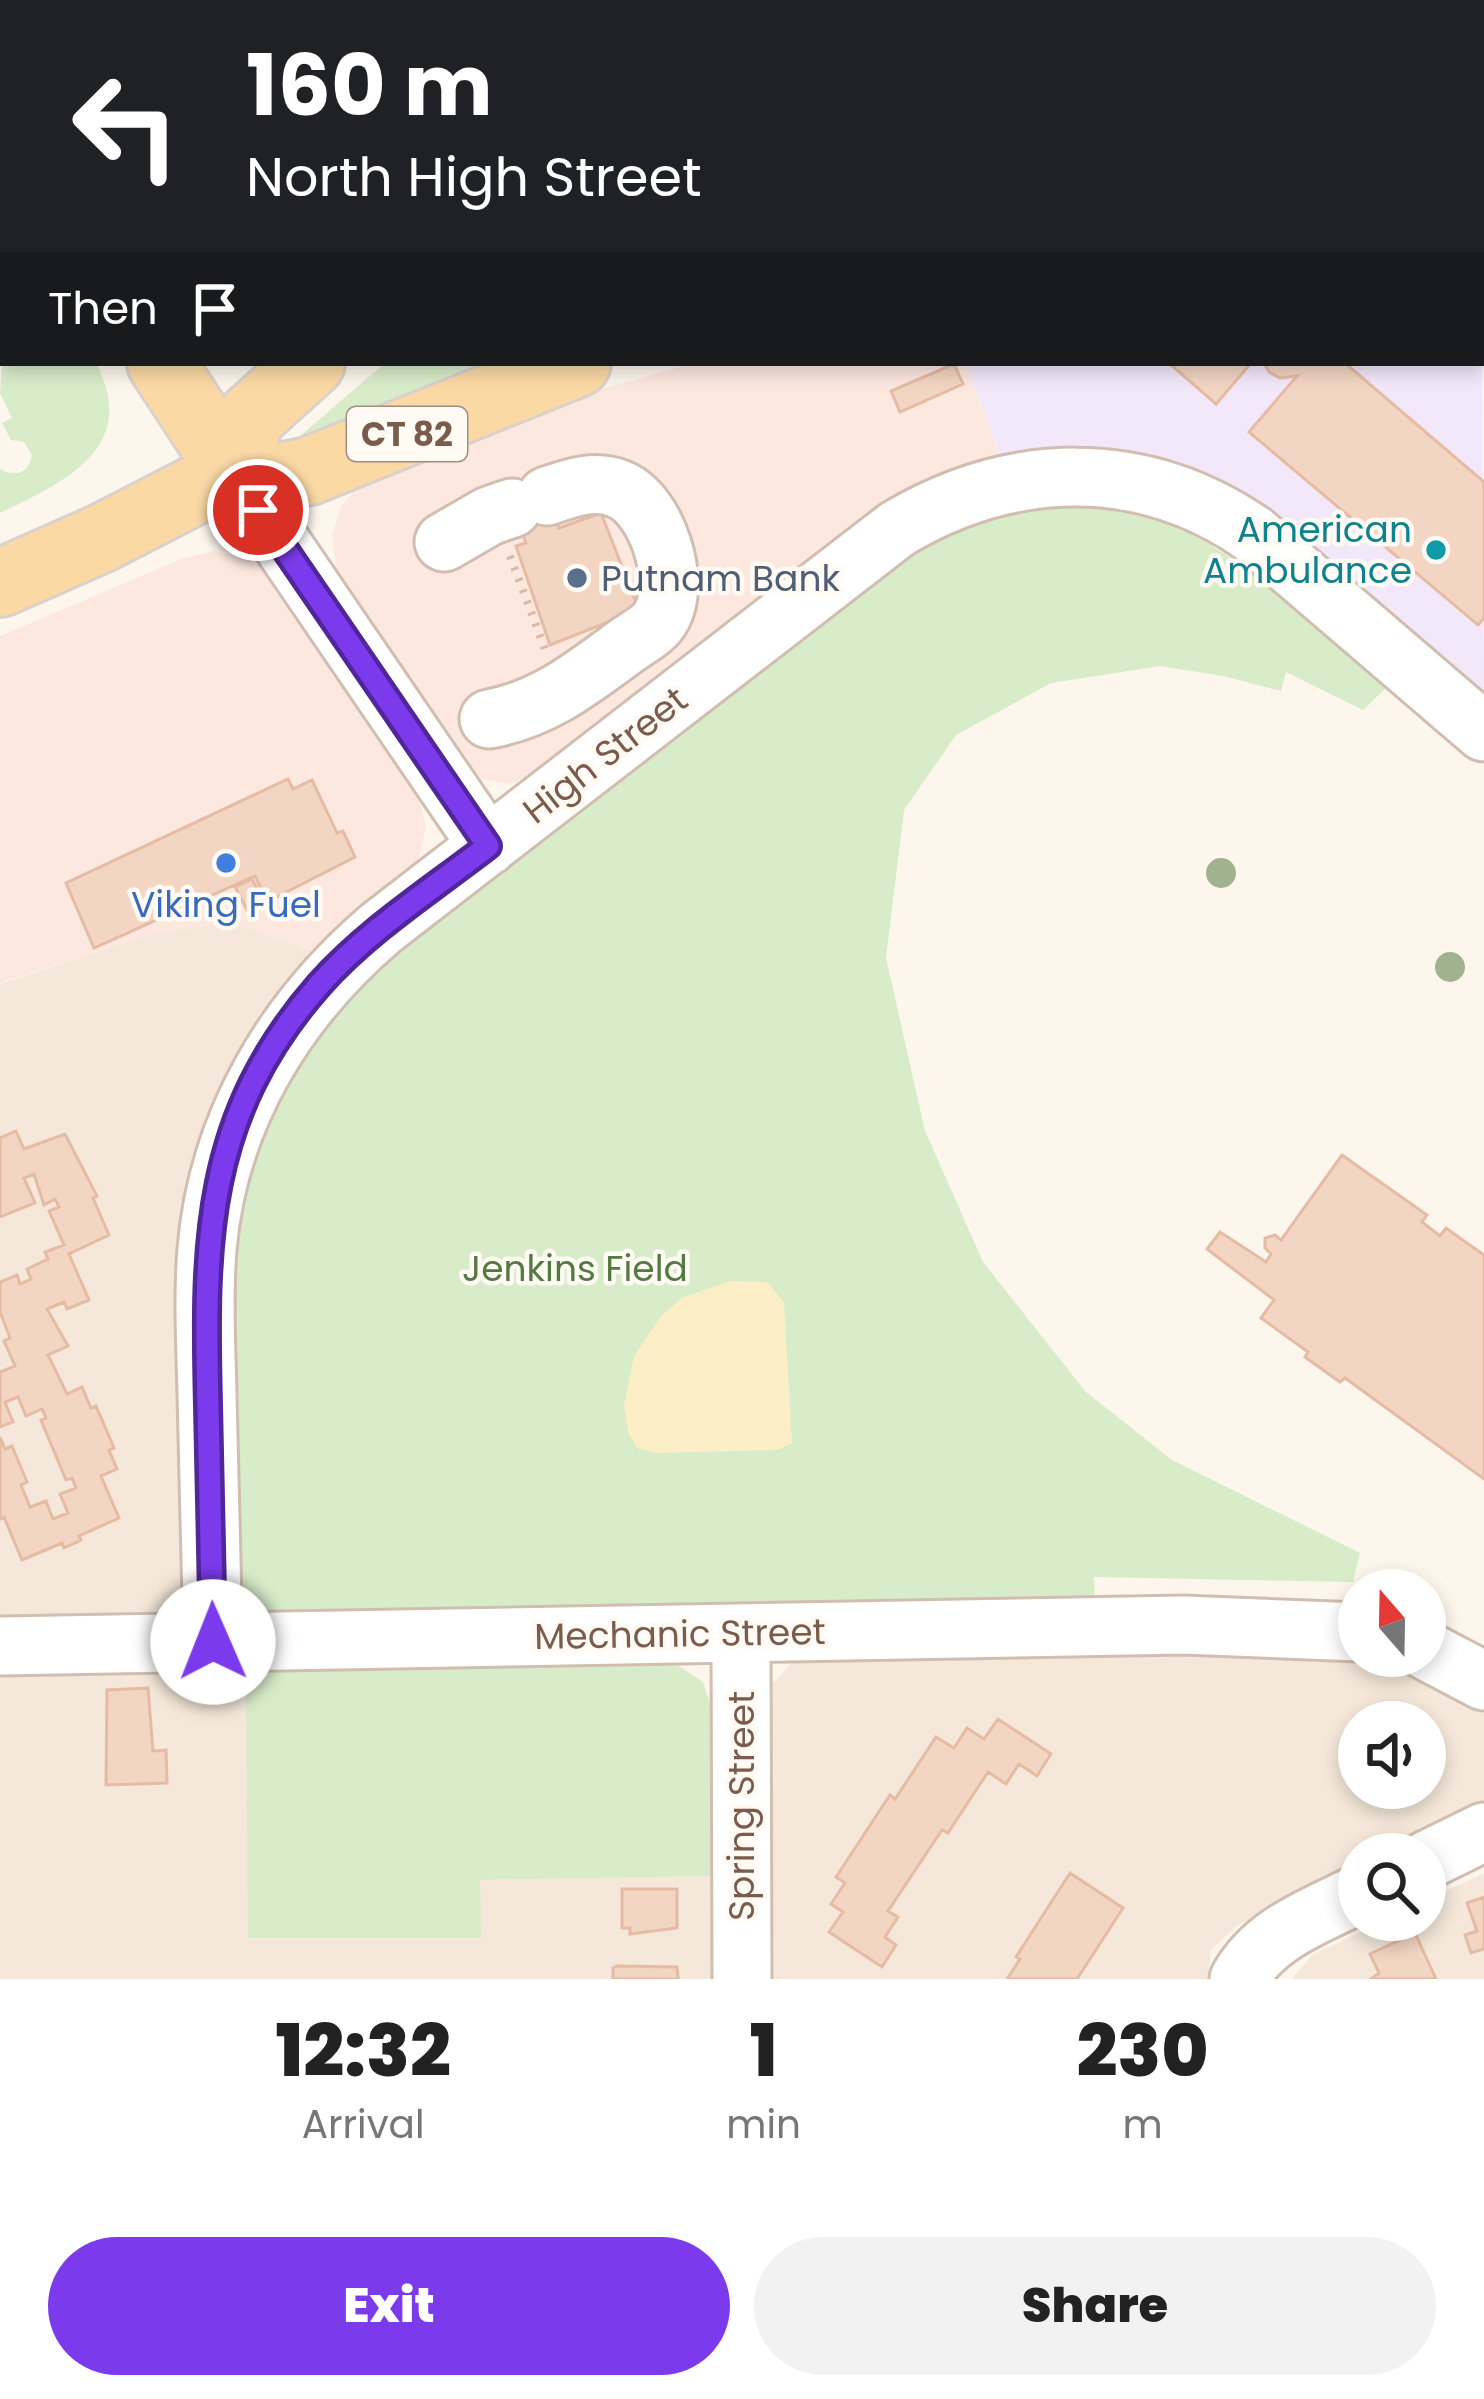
<!DOCTYPE html>
<html lang="en">
<head>
<meta charset="utf-8">
<style>
  :root { --surface:#fff; --page:#f2f2f2; --text:#222; --muted:#767676; --accent:#7c3aed }
  body { margin:0; font-family:Poppins,sans-serif; background:var(--page); color:var(--text); height:100vh; display:flex; flex-direction:column; font-size:45px; white-space:nowrap }
  * { box-sizing:border-box; margin:0 }
  p { font-size:39px; color:var(--muted) }
  .icon { flex:none; width:66px; height:66px; fill:none; stroke:currentColor; stroke-width:2; stroke-linecap:round; stroke-linejoin:round }
  .map { position:relative; height:1979px; overflow:hidden }
  .sheet { display:flex; flex-direction:column; background:var(--surface); flex:1 }
  .sheet>* { flex:none }
  .top-card { position:absolute; left:0px; top:0px; width:1485px; height:366px; box-shadow:0 6px 18px #0003; background:#202124; color:#fff; overflow:hidden }
  .needle { width:78px; rotate:340deg }
  .controls { position:absolute; left:1338px; top:1569px; display:grid; gap:24px }
  .controls a { display:grid; place-items:center; width:108px; height:108px; border-radius:50%; background:var(--surface); box-shadow:0 6px 18px #0003; font-size:60px }
  .pin { position:absolute; display:grid; place-items:center; width:102px; height:102px; color:#fff; margin:-51px; border:6px solid #fff; border-radius:50%; box-shadow:0 3px 12px #0007 }
  .me { position:absolute; width:132px; margin:-66px; rotate:359deg; stroke-linejoin:round; filter:drop-shadow(0 0 9px #0008) }
  .turn { display:flex; align-items:center; gap:42px; height:252px; padding:0 48px; font-size:54px }
  .turn .icon { width:156px; height:156px; stroke-width:2.5 }
  .turn b { display:block; font-size:84px; line-height:102px }
  .then { display:flex; align-items:center; height:114px; padding:0 48px; background:#0003; gap:24px; font-size:45px }
  .eta { display:flex; justify-content:space-evenly; align-items:center; height:204px; text-align:center }
  .eta b { font-size:72px; font-weight:800; line-height:84px }
  .button { display:flex; gap:24px; margin-top:auto; padding:24px 48px }
  .button a { flex:1; height:138px; border-radius:72px; background:var(--accent); color:#fff; font-size:48px; font-weight:800; line-height:138px; text-align:center }
  .button a+a { background:var(--page); color:var(--text) }
  .map>svg:first-child { display:block }
  .residential { fill:#f5e8da; fill-rule:evenodd }
  .commercial { fill:#fde8e0 }
  .education { fill:#f3e8fa }
  .green { fill:#d8ecc9 }
  .sand { fill:#fcefc7 }
  .lines { fill:none; stroke-linecap:round; stroke-linejoin:round }
  .stream { stroke:#a5d3da; stroke-width:12 }
  .building { fill:#f3d5c3; stroke:#e6bba3; stroke-width:3 }
  .minor-casing { stroke:#d1beb0; stroke-width:63 }
  .major-casing { stroke:#dad1cd; stroke-width:72 }
  .path { stroke:#d9b8a5; stroke-width:8; stroke-dasharray:3 9; stroke-linecap:butt }
  .minor { stroke:#fff; stroke-width:57 }
  .major { stroke:#fbd9a5; stroke-width:66 }
  .tree { fill:#a0b28e }
  .route-casing { stroke:#51269a; stroke-width:30 }
  .route { stroke:#7c3aed; stroke-width:21 }
  .culture-dot { fill:#0f9aa8; stroke:#fffaf3; stroke-width:4.5 }
  .service-dot { fill:#5c6f8a; stroke:#fffaf3; stroke-width:4.5 }
  .shop-dot { fill:#3f7fe0; stroke:#fffaf3; stroke-width:4.5 }
  .labels { text-anchor:middle; dominant-baseline:central; stroke-width:9; stroke-linejoin:round; paint-order:stroke }
  .shield { fill:#fffaf3; stroke:#a28b7f; stroke-width:3 }
  .shield-label { font-size:33px; font-weight:bold; fill:#7a5c4d }
  .culture-label { font-size:36px; fill:#0d838f; stroke:#fffaf3; text-anchor:end }
  .service-label { font-size:36px; fill:#4e5e75; stroke:#fffaf3; text-anchor:start }
  .street-label { font-size:36px; fill:#7a5c4d; stroke:#fffaf3 }
  .shop-label { font-size:36px; fill:#366cbe; stroke:#fffaf3 }
  .park-label { font-size:36px; fill:#537a41; stroke:#fffaf3 }
</style>
</head>
<body>
<div class="map">
<svg width="1484" height="1979" viewBox="0 0 1484 1979">
  <rect width="100%" height="100%" fill="#fdf6ec"/>
  <!-- residential -->
  <path class="residential" d="M229,922l85,30 -53,66 -46,85 -34,482 -8,16 -29,16 -144,4v-637l147,-49z
    M1270,1649l86,8 70,22 58,29v99l-101,47h-24v11l-122,61 -27,25 -1,28h-443l2,-290 23,-25 16,-6zM1359,1722h66v66h-66z
    M246,1669l234,269 -1,-58 235,-4v103h-714v-306z
    M1484,1873v106h-192l20,-24 74,-35h39v-19z"/>
  <!-- commercial -->
  <path class="commercial" d="M694,363h272l34,94 -49,15 -73,35 -342,266 -26,11 -31,-6 -142,-203 -5,-41 10,-29 20,-23 193,-80z
    M214,551l37,10 24,20 141,207 10,38 -7,32 -7,10 -98,84 -85,-30 -82,13 -147,48v-347l181,-77z"/>
  <!-- education -->
  <path class="education" d="M1482,333l2,368 -340,-244 -53,-9 -91,9 -34,-94h516z"/>
  <!-- green -->
  <path class="green" d="M143,0h449l-451,3z
    M678,0h344l5,3h-351z
    M3,348v15h93c44,84 -30,119 -96,150v-44c15,9 29,4 32,-14l-8,-13 -13,-2 -9,-17 10,-5 -12,-25z
    M385,363h128l-226,84z
    M1022,501c27,1 56,-1 83,3 111,18 199,114 282,183l-24,23 -77,-38 -5,19 -58,-15 -63,-10 -109,17 -95,52 -52,75 -18,148 39,173 58,131 103,130 86,68 188,93 -7,29 -259,-5 1,23 -815,15c-20,-6 -34,-14 -41,-35l-7,-308 9,-74 24,-78 65,-106 63,-61 519,-400z
    M673,1662l30,20 10,30 1,164 -234,4 1,58h-233l-2,-269z"/>
  <!-- sand -->
  <path class="sand" d="M730,1281l37,1 17,20 8,141 -15,7 -121,3 -19,-5 -9,-16 -4,-26 10,-50 28,-41 20,-17z"/>
  <g class="lines">
    <!-- stream -->
    <path class="stream" d="M294,3l1,-3"/>
  </g>
  <!-- building -->
  <path class="building" d="M1169,363h82l-35,41z
    M1264,363h81l139,119v136l-6,7 -229,-193 48,-56 -17,2 -11,-6z
    M954,364l9,20 -63,28 -9,-21z
    M543,486l16,42 42,-15 38,97 -89,35 -34,-99 10,-3 -17,-44z
    M288,779l5,10 19,-9 25,53 6,-2 12,26 -88,45 -12,-26 -161,72 -28,-65z
    M252,879l12,23 -17,8 -12,-23z
    M16,1131l8,18 41,-15 32,62 -4,2 16,37 -40,19 20,46 -22,9 -3,-7 -17,7 21,37 -20,9 19,39 15,-7 9,21 5,-2 18,42 -5,2 8,19 -16,7 18,42 -40,18 2,4 -17,8 -2,-5 -40,17 -18,-43 -4,2v-82l5,12 7,-3 15,36 -6,3 9,22 16,-6 7,18 15,-6 -8,-19 16,-6 -4,-10 -6,2 -25,-60 5,-2 -4,-9 -16,7 -8,-19 -13,5 8,20 -13,5v-55l15,-6 -11,-25 6,-3 -10,-26v-30l17,-7 3,9 11,-5 -4,-10 21,-10 -3,-7 19,-7 -15,-34 10,-4 -4,-8 -11,6 -10,-31 -10,4 11,25 -35,14v-79z
    M1342,1155l85,60 -5,7 18,14 6,-8 38,27v224l-139,-101 -5,4 -35,-25 3,-5 -47,-34 13,-18 -67,-51 13,-17 46,30 5,-8 -6,-6v-10l10,-3 6,5z
    M148,1688l5,63 13,-1 1,33 -61,2 1,-95z
    M998,1719l53,35 -14,22 -18,-12 -13,20 -18,-12 -40,61 -6,-3 -54,81 10,6 -13,20 11,8 -14,22 -53,-35 14,-20 -12,-8 14,-21 -9,-6 54,-82 5,4 41,-62 18,11 13,-20 17,11z
    M1070,1873l53,35 -46,71h-70l13,-20 -4,-2z
    M622,1889h55v39l-47,6v-6h-8z
    M1484,1897v52l-13,4 -6,-18 12,-4 -10,-28z
    M1415,1933l21,46h-65l8,-6 -9,-19z
    M617,1966l60,1 1,12h-65v-11z"/>
  <g class="lines">
    <!-- minor casing -->
    <g class="minor-casing">
      <path id="minor" d="M0,117h3
        M232,471l256,375
        M444,542l45,-26 23,-8
        M489,719c55,-10 92,-40 137,-73 11,-8 29,-17 35,-29 21,-35 -4,-113 -42,-128 -25,-10 -49,-1 -72,7
        M741,1633l1,346
        M213,1642c-2,-82 -4,-165 -6,-247 -1,-49 -4,-98 0,-146 11,-129 78,-239 174,-321l516,-399c114,-68 245,-72 356,5l231,198
        M0,1646l1183,-21 176,7
        M1425,1650l59,31
        M1425,1861l59,-29
        M1239,1979c26,-46 74,-62 120,-85"/>
    </g>
    <!-- major casing -->
    <g class="major-casing">
      <path id="major" d="M1103,0l5,3
        M98,3l1,-3
        M643,3l2,-3
        M1263,3l3,-3
        M1482,278l2,2
        M161,363l71,108
        M232,471l19,-54 60,-54
        M0,583l102,-45 130,-67 43,7 34,-7 268,-108"/>
    </g>
    <!-- path -->
    <path class="path" d="M510,556l35,93"/>
    <!-- minor -->
    <use href="#minor" class="minor"/>
    <!-- major -->
    <use href="#major" class="major"/>
  </g>
  <!-- trees -->
  <g class="tree">
    <circle cx="1221" cy="873" r="15"/>
    <circle cx="1450" cy="967" r="15"/>
  </g>
  <g class="lines">
    <!-- route casing -->
    <g class="route-casing">
      <path id="route" d="M213,1642c-2,-79 -4,-158 -5,-237 -4,-163 -4,-289 111,-420 48,-54 112,-95 169,-139l-230,-336"/>
    </g>
    <!-- route -->
    <use href="#route" class="route"/>
  </g>
  <!-- markers -->
  <circle class="culture-dot" cx="1436" cy="550" r="12"/>
  <circle class="service-dot" cx="577" cy="578" r="12"/>
  <circle class="shop-dot" cx="226" cy="863" r="12"/>
  <g class="labels">
    <!-- shield labels -->
    <rect class="shield" x="347" y="407" width="120" height="54" rx="9"/>
    <g class="shield-label">
      <text x="407" y="434">CT 82</text>
    </g>
    <!-- culture labels -->
    <g class="culture-label">
      <text x="1412" y="529">American<tspan x="1412" dy="41">Ambulance</tspan></text>
    </g>
    <!-- service labels -->
    <g class="service-label">
      <text x="601" y="578">Putnam Bank</text>
    </g>
    <!-- street labels -->
    <g class="street-label">
      <text transform="translate(605 755) rotate(-38)">High Street</text>
      <text transform="translate(680 1634) rotate(-1)">Mechanic Street</text>
      <text transform="translate(741 1806) rotate(-90)">Spring Street</text>
    </g>
    <!-- shop labels -->
    <g class="shop-label">
      <text x="226" y="904">Viking Fuel</text>
    </g>
    <!-- park labels -->
    <g class="park-label">
      <text x="575" y="1268">Jenkins Field</text>
    </g>
  </g>
</svg>
<div class="controls">
<a><svg class="needle" viewBox="-14 -14 28 28"><path d="M0-13l5 13h-10z" fill="#e53935"/><path d="M0 13l5-13h-10z" fill="#767676"/></svg></a>
<a><svg class="icon" aria-label="sound" viewBox="0 0 24 24"><path d="M4 9h4l5-4v14l-5-4H4zM17 9q2 3 0 6"/></svg></a>
<a><svg class="icon" aria-label="search" viewBox="0 0 24 24"><circle cx="10" cy="10" r="6"/><path d="M15 15l6 6"/></svg></a>
</div>
<div class="pin" style="left:258px;top:510px;background:#d93025"><svg class="icon" aria-label="arrive" viewBox="0 0 24 24"><path d="M6 21V4h12l-3 4 3 4H6"/></svg></div>
<svg class="me" style="left:213px;top:1642px" viewBox="-20 -20 40 40"><circle r="19" fill="#fff"/><path d="M0-13L10 11 0 6-10 11z" fill="#7c3aed"/></svg>
<div class="top-card">
<div class="turn"><svg class="icon" aria-label="left" viewBox="0 0 24 24"><path d="M17 20v-9H6M10 6l-5 5 5 5"/></svg><div><b>160 m</b>North High Street</div></div>
<div class="then">Then<svg class="icon" aria-label="arrive" viewBox="0 0 24 24"><path d="M6 21V4h12l-3 4 3 4H6"/></svg></div>
</div>
</div>
<section class="sheet">
<div class="eta">
<div><b>12:32</b><p>Arrival</p></div>
<div><b>1</b><p>min</p></div>
<div><b>230</b><p>m</p></div>
</div>
<div class="button"><a>Exit</a><a>Share</a></div>
</section>
</body>
</html>
